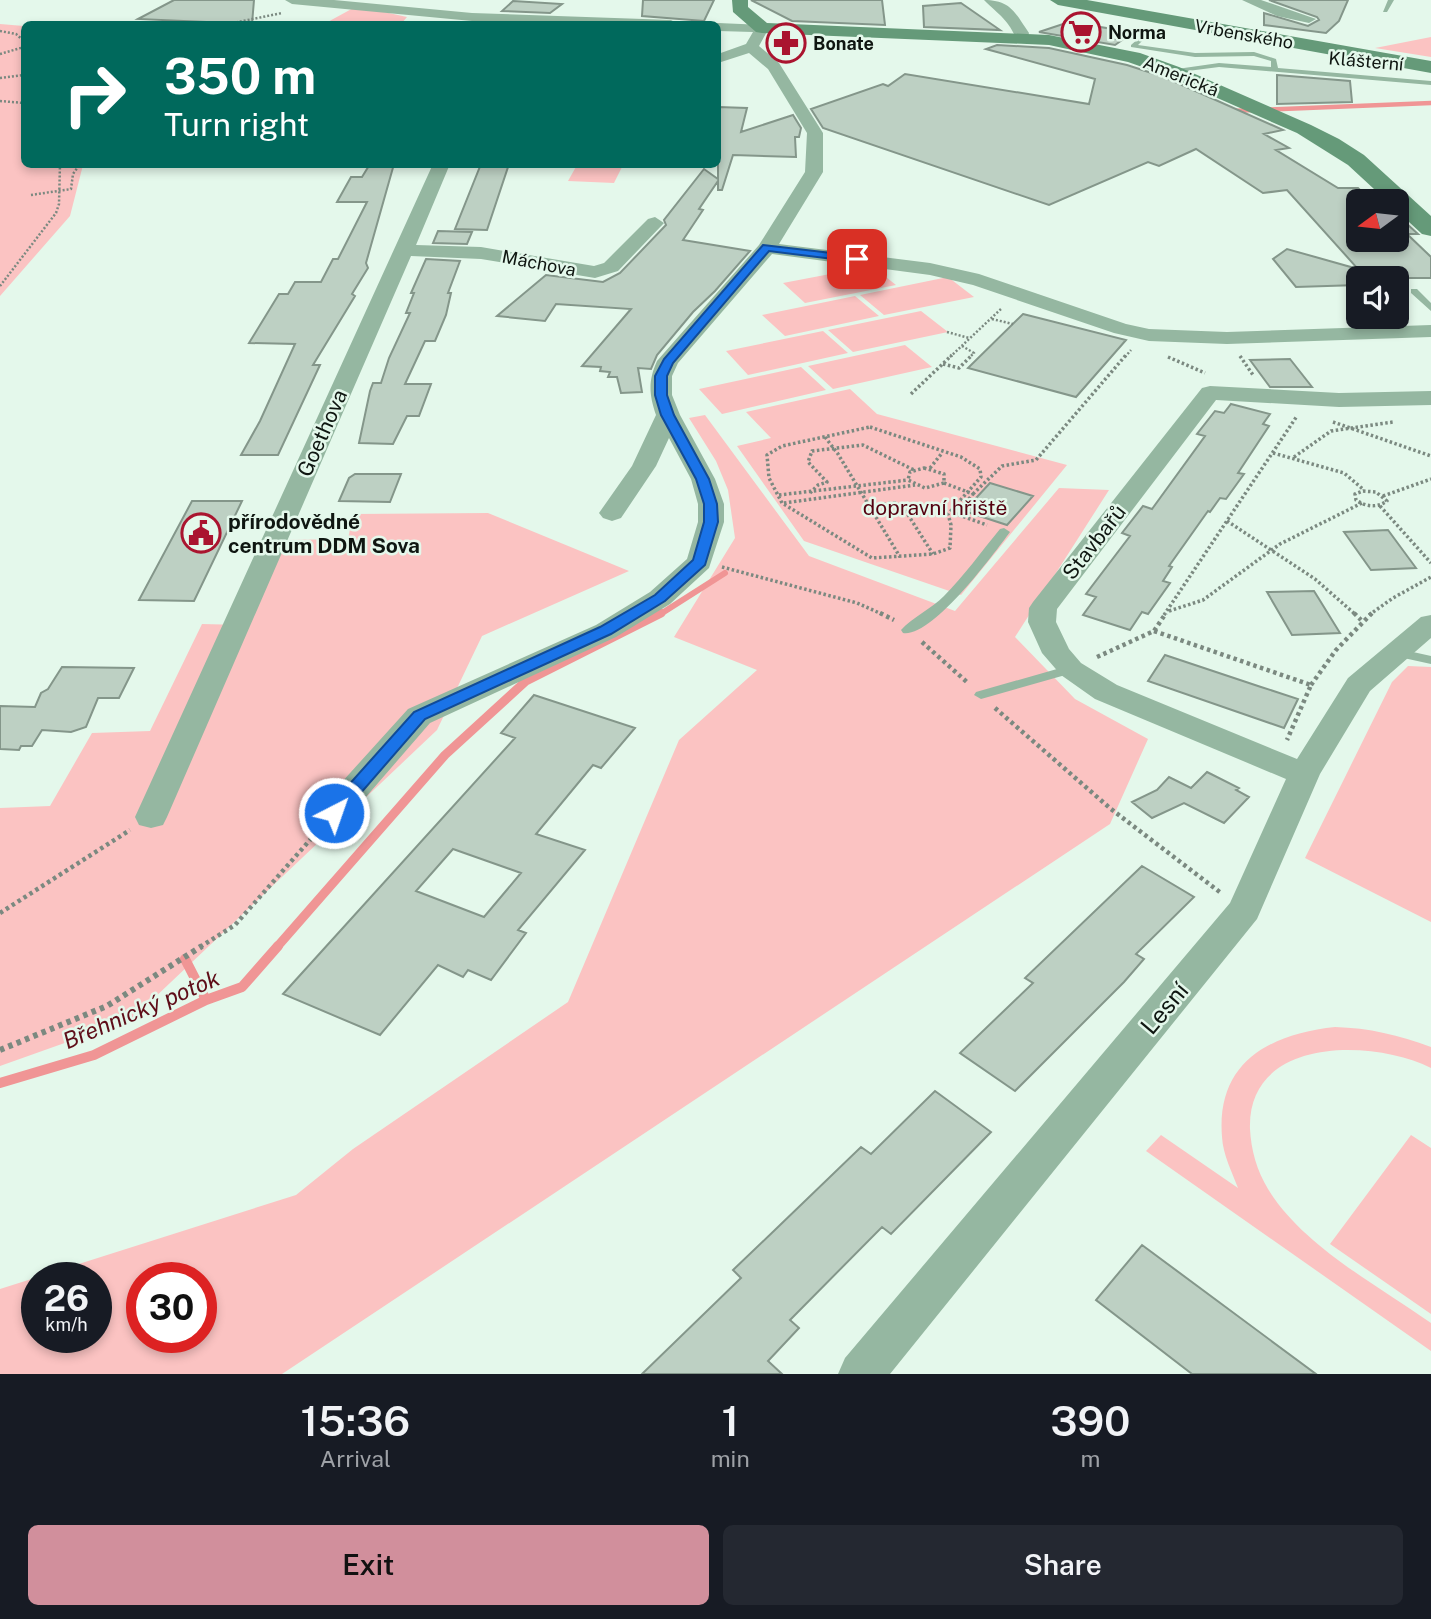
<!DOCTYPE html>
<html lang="en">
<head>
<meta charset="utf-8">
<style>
  :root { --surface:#171b24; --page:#242831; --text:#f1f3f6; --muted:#9ea1a6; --accent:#d18f9c }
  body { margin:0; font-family:"Public Sans",sans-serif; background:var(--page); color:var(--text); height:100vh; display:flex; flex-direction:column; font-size:26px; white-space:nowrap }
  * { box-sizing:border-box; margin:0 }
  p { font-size:23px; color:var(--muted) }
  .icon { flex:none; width:38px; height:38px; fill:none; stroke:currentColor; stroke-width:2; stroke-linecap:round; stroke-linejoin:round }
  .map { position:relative; height:1374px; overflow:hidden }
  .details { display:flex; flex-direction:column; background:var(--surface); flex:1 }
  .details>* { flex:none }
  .hud { position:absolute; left:21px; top:21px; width:700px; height:147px; border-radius:10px; box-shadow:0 4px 10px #0003; background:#00695c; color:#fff; overflow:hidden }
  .needle { width:46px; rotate:255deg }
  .controls { position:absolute; left:1346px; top:189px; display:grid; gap:14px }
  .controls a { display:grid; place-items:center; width:63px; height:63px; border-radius:10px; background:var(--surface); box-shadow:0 4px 10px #0003; font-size:35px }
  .speed { position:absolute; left:21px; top:1262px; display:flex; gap:14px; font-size:35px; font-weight:700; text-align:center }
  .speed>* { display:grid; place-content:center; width:91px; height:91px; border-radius:50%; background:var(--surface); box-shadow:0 4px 10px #0003; line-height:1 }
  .speed small { font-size:18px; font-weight:400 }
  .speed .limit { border:10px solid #d22; background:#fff; color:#111 }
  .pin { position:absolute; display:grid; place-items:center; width:60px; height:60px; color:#fff; margin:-30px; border-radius:14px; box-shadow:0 4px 10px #0006 }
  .me { position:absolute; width:77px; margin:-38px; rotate:41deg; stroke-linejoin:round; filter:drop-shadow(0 0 5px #0008) }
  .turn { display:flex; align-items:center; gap:24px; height:147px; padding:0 28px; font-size:32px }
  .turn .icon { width:91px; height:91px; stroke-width:2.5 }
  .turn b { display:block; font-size:49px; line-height:60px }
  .eta { display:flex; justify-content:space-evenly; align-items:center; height:119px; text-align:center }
  .eta b { font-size:42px; font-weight:600; line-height:49px }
  .action { display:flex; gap:14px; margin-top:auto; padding:14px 28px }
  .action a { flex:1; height:80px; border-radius:10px; background:var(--accent); color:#111; font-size:28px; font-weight:600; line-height:80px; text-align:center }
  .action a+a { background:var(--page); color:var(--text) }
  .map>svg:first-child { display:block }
  .green { fill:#fbc3c2; fill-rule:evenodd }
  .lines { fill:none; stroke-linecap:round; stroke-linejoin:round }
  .stream-far3 { stroke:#f09595; stroke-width:4.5 }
  .stream-far2 { stroke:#f09595; stroke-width:6 }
  .stream-far1 { stroke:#f09595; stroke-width:9 }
  .stream { stroke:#f09595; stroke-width:10 }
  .building { fill:#bdd0c3; stroke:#84968a; stroke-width:2; fill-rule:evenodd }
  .path-far3 { stroke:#7b8980; stroke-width:2.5; stroke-dasharray:2 2; stroke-linecap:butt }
  .path-far2 { stroke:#7b8980; stroke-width:3.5; stroke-dasharray:2.5 2.5; stroke-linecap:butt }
  .path-far1 { stroke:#7b8980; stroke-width:4.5; stroke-dasharray:3.5 3.5; stroke-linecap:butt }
  .path { stroke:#7b8980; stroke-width:6; stroke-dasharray:4.5 4.5; stroke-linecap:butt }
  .lane { fill:#95b7a1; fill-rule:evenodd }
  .street { fill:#95b7a1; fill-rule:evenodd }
  .secondary { fill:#659a79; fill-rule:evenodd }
  .route { fill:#1a73e8; stroke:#114b97; stroke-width:2 }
  .labels { text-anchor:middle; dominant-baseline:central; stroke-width:5; stroke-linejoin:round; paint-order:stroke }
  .far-poi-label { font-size:18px; font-weight:bold; fill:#0f1611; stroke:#e4f8eb; text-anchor:start }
  .far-street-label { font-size:18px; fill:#0f1611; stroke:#e4f8eb }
  .street-label { font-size:21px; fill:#0f1611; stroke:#e4f8eb }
  .park-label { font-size:21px; fill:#540110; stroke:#e4f8eb }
  .poi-label { font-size:21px; font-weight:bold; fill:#0f1611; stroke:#e4f8eb; text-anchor:start }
  .water-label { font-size:23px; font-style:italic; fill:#5e0d18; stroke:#e4f8eb }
  .near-street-label { font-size:24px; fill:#0f1611; stroke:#e4f8eb }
</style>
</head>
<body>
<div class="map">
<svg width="1431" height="1374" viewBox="0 0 1431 1374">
  <rect width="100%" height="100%" fill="#e4f8eb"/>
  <!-- green -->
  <path class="green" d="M357,6l50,11 -6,7h-77z
    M0,24l24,2v138l59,1 -13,51 -70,80z
    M1431,37v20l-56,-9z
    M577,165v-1l46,1 -9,18 -46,-2z
    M872,266l24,19 -91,18 -22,-20z
    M948,277l26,20 -90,18 -24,-20z
    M855,296l24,20 -94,20 -23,-21z
    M921,311l27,21 -95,20 -25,-22z
    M823,331l25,22 -100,22 -22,-24z
    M905,345l27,22 -99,22 -25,-23z
    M801,367l25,23 -104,24 -23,-25z
    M850,389l27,25 190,51 -106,130 -157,-54 -67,-95 34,-8 -25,-26z
    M705,415l104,141 146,55 104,-123 50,2 -94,147 60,62 73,40 -38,85 -828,550h-282v-85l296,-94 57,-46 215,-147 111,-262 78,-70 -83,-33 61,-99 -7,-48 -12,-29 -27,-43zM37,1278h59v59h-59zM142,1278h59v59h-59z
    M488,513l141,58 -147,65 -45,94 -305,289 -132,47v-258l50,-2 42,-73 58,-2 52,-107 41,1 40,-85 65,-1 5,-25z
    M1408,666l23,1v255l-126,-64 87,-176z
    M1335,1027c34,1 64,8 96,20v21c-58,-29 -184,-32 -181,61 1,21 7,42 18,60 35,57 109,96 163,134v28l-285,-200 15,-16 77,53c-6,-16 -15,-33 -16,-51 -6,-75 48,-103 113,-110z
    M1411,1135l20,13v166l-101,-70z"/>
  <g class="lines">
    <!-- stream-far3 -->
    <path class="stream-far3" d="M1231,111l200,-8"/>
    <!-- stream-far2 -->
    <path class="stream-far2" d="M659,615l66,-42"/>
    <!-- stream-far1 -->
    <path class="stream-far1" d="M277,947l168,-192 81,-74 135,-68"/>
    <!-- stream -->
    <path class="stream" d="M185,959l21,41
      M0,1083l94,-28 112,-55 36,-13 36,-41"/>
  </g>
  <!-- building -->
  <path class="building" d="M174,0h80l-2,24 -114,-5z
    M643,0h71l-10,21 -62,-5z
    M751,0h131l3,25 -93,-4z
    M1269,0h79l-9,21 -13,12 -62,-8v-12l44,13 11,-6 -2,-3z
    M513,1l49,3 -12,9 -48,-2z
    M961,3l39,27 -76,-3 -1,-21z
    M1069,22l56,9 -9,8 6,1 -7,5 -76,-13z
    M997,45l52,3 78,17 37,12 119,53 -19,4 25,14 -13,2 62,38h20l6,6 11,-1 8,8h-25v39h38v-26l22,20h-11l24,23v21h-73v7l-62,2 -23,-28 14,-10 71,20 -71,-79 -24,3 -67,-44 -37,17 -11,-4 -99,43 -226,-77 -12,-19 72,-25 5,2 17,-12 184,30 6,-25 -109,-30z
    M1277,75l73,6 2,21 -75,2z
    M718,107l29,1 -6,24 52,-17 8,13 -2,9h-4l1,20 -63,-2 -11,35h-4v-9l-19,28 4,1 -20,30 67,11 -35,40 -22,21 -36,43 -6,14 -13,-1 4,24 -21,1 -4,-16h-9l2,-5 -10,-1 1,-4 -19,-1 49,-57 -75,-5 -11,17 -48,-5 49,-41 57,7 17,-9 46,-48 -2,-5 40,-51 14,10z
    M370,164h24l-28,99 2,5 -16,26 3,2 -42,69h7l-42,90h-37l19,-34 35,-77 -46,-1 30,-49h9l7,-12h26l12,-23h5l29,-57h-30l14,-25h11z
    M481,164h28l-22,66 -32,-1z
    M438,231l34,1 -5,12 -34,-1z
    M426,259l34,2 -12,32h3l-5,22 -11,26h-10l-20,43h26l-12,32h-12l-14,28 -34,-1 11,-52 3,-8h8l8,-25 21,-45h-4l8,-20h-3z
    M1023,314l103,26 -50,57 -108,-29z
    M1290,359l22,28h-42l-20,-27z
    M1231,404l39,10 -7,10 6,2 -31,47 6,1 -18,25 -6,-1 -10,14 -2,-1 -39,55 3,1 -9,14 7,2 -22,31 -6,-2 -12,18 -47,-15 13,-18 -10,-3 44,-58 -8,-3 21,-27 9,3 53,-73 -8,-2 18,-23 9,2z
    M355,474h46l-11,28 -51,-1 10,-23z
    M990,483l43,13 -26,29 -43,-14z
    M192,501h50l-48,100 -55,-1z
    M1388,530l28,38 -45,2 -27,-38z
    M1314,591l5,8 21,34 -48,2 -25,-43z
    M1165,655l96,32 37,12 -14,29 -136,-47z
    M62,667l72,1 -15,30h-21l-12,29 -15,5 -29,-2 -10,16h-11l-2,4 -19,-1v-43l35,1 6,-14 7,-4z
    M534,695l101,33 -34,40 -8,-3 -57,69 49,16 -67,80 8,3 -35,47 -23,-10 -5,7 -25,-12 -58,70 -97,-41 232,-256 -14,-5zM453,849l68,24 -37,44 -68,-26z
    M1207,772l32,16 -3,2 13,7 -25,26 -40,-20 -32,15 -20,-16 25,-12 12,-13 22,11z
    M1142,866l52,31 -58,57 8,5 -20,23 -109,109 -55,-38 73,-70 -8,-5z
    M935,1091l56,41 -100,102 -9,-7 -92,93 9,8 -31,33 14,13h-140l99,-96 -8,-8 45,-43 83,-80 10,7z
    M1142,1245l174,129h-124l-96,-74z"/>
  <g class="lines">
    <!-- path-far3 -->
    <path class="path-far3" d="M228,24l54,-11
      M0,31l16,3 8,7
      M0,54l24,-7
      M0,78l24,-3
      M0,101l24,2
      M31,195l40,-6 2,-15 7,-10
      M0,286l56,-73 3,-9 1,-40
      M992,319l21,5
      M947,332l22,6
      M962,346l12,7 -4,4
      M950,357l52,-49
      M1125,357l6,-7"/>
    <!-- path-far2 -->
    <path class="path-far2" d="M1240,356l13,19
      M1168,357l37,16
      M943,364l16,4 13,-13
      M911,394l41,-39
      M1333,422l98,34
      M870,427l91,30 19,12 1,8 -33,37 3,11 -1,23 -17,6 -61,4 -90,-55 -13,-25 -2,-23 15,-9z
      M825,437l13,17 62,103
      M1273,453l71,20 20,17
      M1294,457l37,-26 62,-9
      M924,468l20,6v9l-19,5 -17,-8 2,-8z
      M930,468l12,-15
      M944,483l29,11 -17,20 31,11
      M1363,491l13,1 11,9c-10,7 -21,6 -31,-1l-1,-6z
      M810,493l8,-8 9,-3 -19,-20 4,-11 51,-6 51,25
      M973,494l29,-28 34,-6 90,-105
      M779,495l129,-15
      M1383,496l48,-17
      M784,503l131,-18
      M868,505l27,-2 8,4 30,47
      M1380,506l51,57
      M1227,521l88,58 41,36
      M722,567l135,36 27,12
      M1169,611l34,-11 77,-56 82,-41
      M1164,615l133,-199
      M1369,615l24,-17 38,-21"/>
    <!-- path-far1 -->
    <path class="path-far1" d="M880,613l14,7
      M1354,613l7,7
      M1154,631l157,54 -24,55
      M922,642l46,41
      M1097,657l57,-26 12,-18
      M1311,685l25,-35 36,-37
      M995,708l116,101 110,84
      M0,913l130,-83
      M200,947l35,-22 82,-93"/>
    <!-- path -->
    <path class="path" d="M0,1050l107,-44 95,-60"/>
    <!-- lane -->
    <path class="lane" d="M1388,0h6l-7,12h-4z
      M1146,32l3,2 -11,11 57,8 59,-1 22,7 2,9 153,13v4l-212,-18 -47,6 -2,-3 49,-7 52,4v-6l-17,-5 -59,1 -64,-10v-2z
      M1411,289h6l14,14v8l-20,-18z
      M1004,528l6,4c-17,23 -78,106 -107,101l-2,-3c12,-13 30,-21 43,-34 20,-20 37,-44 56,-67z
      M1395,648l36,8v8l-41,-9 -2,-3z
      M1071,665l5,1 2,3 -2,3 -95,27 -7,-4 2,-3z"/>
    <!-- street -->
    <path class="street" d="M285,0h49l138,13 199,7 7,4 -206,-3 -180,-17z
      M984,0c27,0 31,13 45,33l-2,8h-10c-8,-21 -18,-26 -33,-41z
      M1242,0h19l55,19 -7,4 -32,-7z
      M718,23l49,2 2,3 -10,18 20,17 44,70v39l-44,72 151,19 49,11 147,50 23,5 78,3 204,-7v12l-204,7 -78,-3 -35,-8 -141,-48 -43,-10 -158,-21 -94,109 -6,13v19l8,20 35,64 9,25v18l-15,46 -39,36 -54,33 -186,86 -84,97 -12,3 -12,-3 -4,-8 4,-8 86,-95 188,-84 54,-33 37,-33 11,-37v-18l-7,-25 -22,-41 -13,28 -35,52 -9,3 -9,-3 -4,-5 33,-47 24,-51c-7,-21 -8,-34 1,-54l102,-116 46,-73 2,-39 -39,-64 -19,-16 -31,10v-9l28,-10 7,-12 -35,-1v-7h-5z
      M433,164h17l-34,81 65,2 113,19 10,-3 44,-44 7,-2 9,6 -46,48 -23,7 -114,-19 -70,-3 -244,561 -4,8 -12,3 -12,-3 -4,-8z
      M1210,386l129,7 92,-2v14l-92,2 -123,-7 -159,209 -1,13 13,27 12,14 36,22 180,74 51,-81 73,-61 10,-2v23l-61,53 -50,83 -63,145 -367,455h-52l7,-16 385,-455 56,-124 -191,-80 -34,-24 -19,-22 -14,-31 1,-14 4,-6 169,-214z"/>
    <!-- secondary -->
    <path class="secondary" d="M732,0h16v7l19,16 282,12 91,18 39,14 132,58 28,14 25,16 67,61v20l-9,-2 -26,-24v-9h-9l-39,-36 -51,-32 -132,-58 -37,-13 -79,-17 -287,-12 -6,-1 -23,-20z
      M1050,0h37l344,61v12l-373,-68z"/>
  </g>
  <!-- route -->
  <path class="route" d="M763,245l94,11 6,3 -6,3 -88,-11 -96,112 -6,13v19l7,20 35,64 8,25 1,18 -13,43 -40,36 -54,33 -186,85 -85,98h-12l-3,-4 3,-5 86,-96 186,-85 55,-32 38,-35 11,-38v-18l-8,-25 -35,-64 -6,-20v-19l9,-17z"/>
  <!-- icons -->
  <defs>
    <g id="supermarket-ring" transform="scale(2.0125)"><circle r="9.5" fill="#e4f8eb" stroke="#aa142f" stroke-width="1.5"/><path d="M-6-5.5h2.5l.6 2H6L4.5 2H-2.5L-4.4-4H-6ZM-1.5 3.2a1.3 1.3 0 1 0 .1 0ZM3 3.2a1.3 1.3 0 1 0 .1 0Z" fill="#aa142f"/></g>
    <g id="pharmacy-ring" transform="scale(2.0125)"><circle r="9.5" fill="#e4f8eb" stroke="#aa142f" stroke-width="1.5"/><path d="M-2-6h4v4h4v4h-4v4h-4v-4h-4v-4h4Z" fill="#aa142f"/></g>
    <g id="civic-ring" transform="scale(2.0125)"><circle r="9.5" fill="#e4f8eb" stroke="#aa142f" stroke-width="1.5"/><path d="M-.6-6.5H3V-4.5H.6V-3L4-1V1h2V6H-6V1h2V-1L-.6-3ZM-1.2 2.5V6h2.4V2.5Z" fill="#aa142f"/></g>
  </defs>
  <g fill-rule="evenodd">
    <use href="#supermarket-ring" x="1081" y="32"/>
    <use href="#pharmacy-ring" x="786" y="43"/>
    <use href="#civic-ring" x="201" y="533"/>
  </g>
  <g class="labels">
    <!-- far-poi labels -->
    <g class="far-poi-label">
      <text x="1108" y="32">Norma</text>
      <text x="813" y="43">Bonate</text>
    </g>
    <!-- far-street labels -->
    <g class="far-street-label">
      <text transform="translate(1244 34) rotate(10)">Vrbenského</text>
      <text transform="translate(1366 61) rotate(5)">Klášterní</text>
      <text transform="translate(1181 76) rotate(22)">Americká</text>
      <text transform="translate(539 263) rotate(11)">Máchova</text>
    </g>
    <!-- street labels -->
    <g class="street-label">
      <text transform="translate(322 433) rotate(-66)">Goethova</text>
      <text transform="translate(1094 542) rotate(-52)">Stavbařů</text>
    </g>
    <!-- park labels -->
    <g class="park-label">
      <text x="935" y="507">dopravní hřiště</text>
    </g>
    <!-- poi labels -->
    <g class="poi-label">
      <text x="228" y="521">přírodovědné<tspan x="228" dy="24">centrum DDM Sova</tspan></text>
    </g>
    <!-- water labels -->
    <g class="water-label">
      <text transform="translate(141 1009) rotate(-23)">Břehnický potok</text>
    </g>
    <!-- near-street labels -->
    <g class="near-street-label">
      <text transform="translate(1164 1008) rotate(-50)">Lesní</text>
    </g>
  </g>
</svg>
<div class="controls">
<a><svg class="needle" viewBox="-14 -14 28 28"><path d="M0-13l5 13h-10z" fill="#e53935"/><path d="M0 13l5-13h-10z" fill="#9ea1a6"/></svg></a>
<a><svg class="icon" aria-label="sound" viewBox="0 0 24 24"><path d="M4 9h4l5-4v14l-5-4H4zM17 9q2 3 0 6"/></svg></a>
</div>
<div class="speed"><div>26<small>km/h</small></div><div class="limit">30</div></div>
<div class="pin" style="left:857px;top:259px;background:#d93025"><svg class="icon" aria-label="arrive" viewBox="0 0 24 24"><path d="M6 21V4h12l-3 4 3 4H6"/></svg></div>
<svg class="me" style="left:334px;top:813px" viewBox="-20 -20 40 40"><circle r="17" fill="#1a73e8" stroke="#fff" stroke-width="3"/><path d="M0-11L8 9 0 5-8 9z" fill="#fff"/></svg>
<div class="hud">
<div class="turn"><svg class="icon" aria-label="right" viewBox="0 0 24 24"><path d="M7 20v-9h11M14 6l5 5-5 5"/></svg><div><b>350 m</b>Turn right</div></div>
</div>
</div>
<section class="details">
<div class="eta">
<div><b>15:36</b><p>Arrival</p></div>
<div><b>1</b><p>min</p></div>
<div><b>390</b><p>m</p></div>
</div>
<div class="action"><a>Exit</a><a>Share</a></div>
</section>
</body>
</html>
